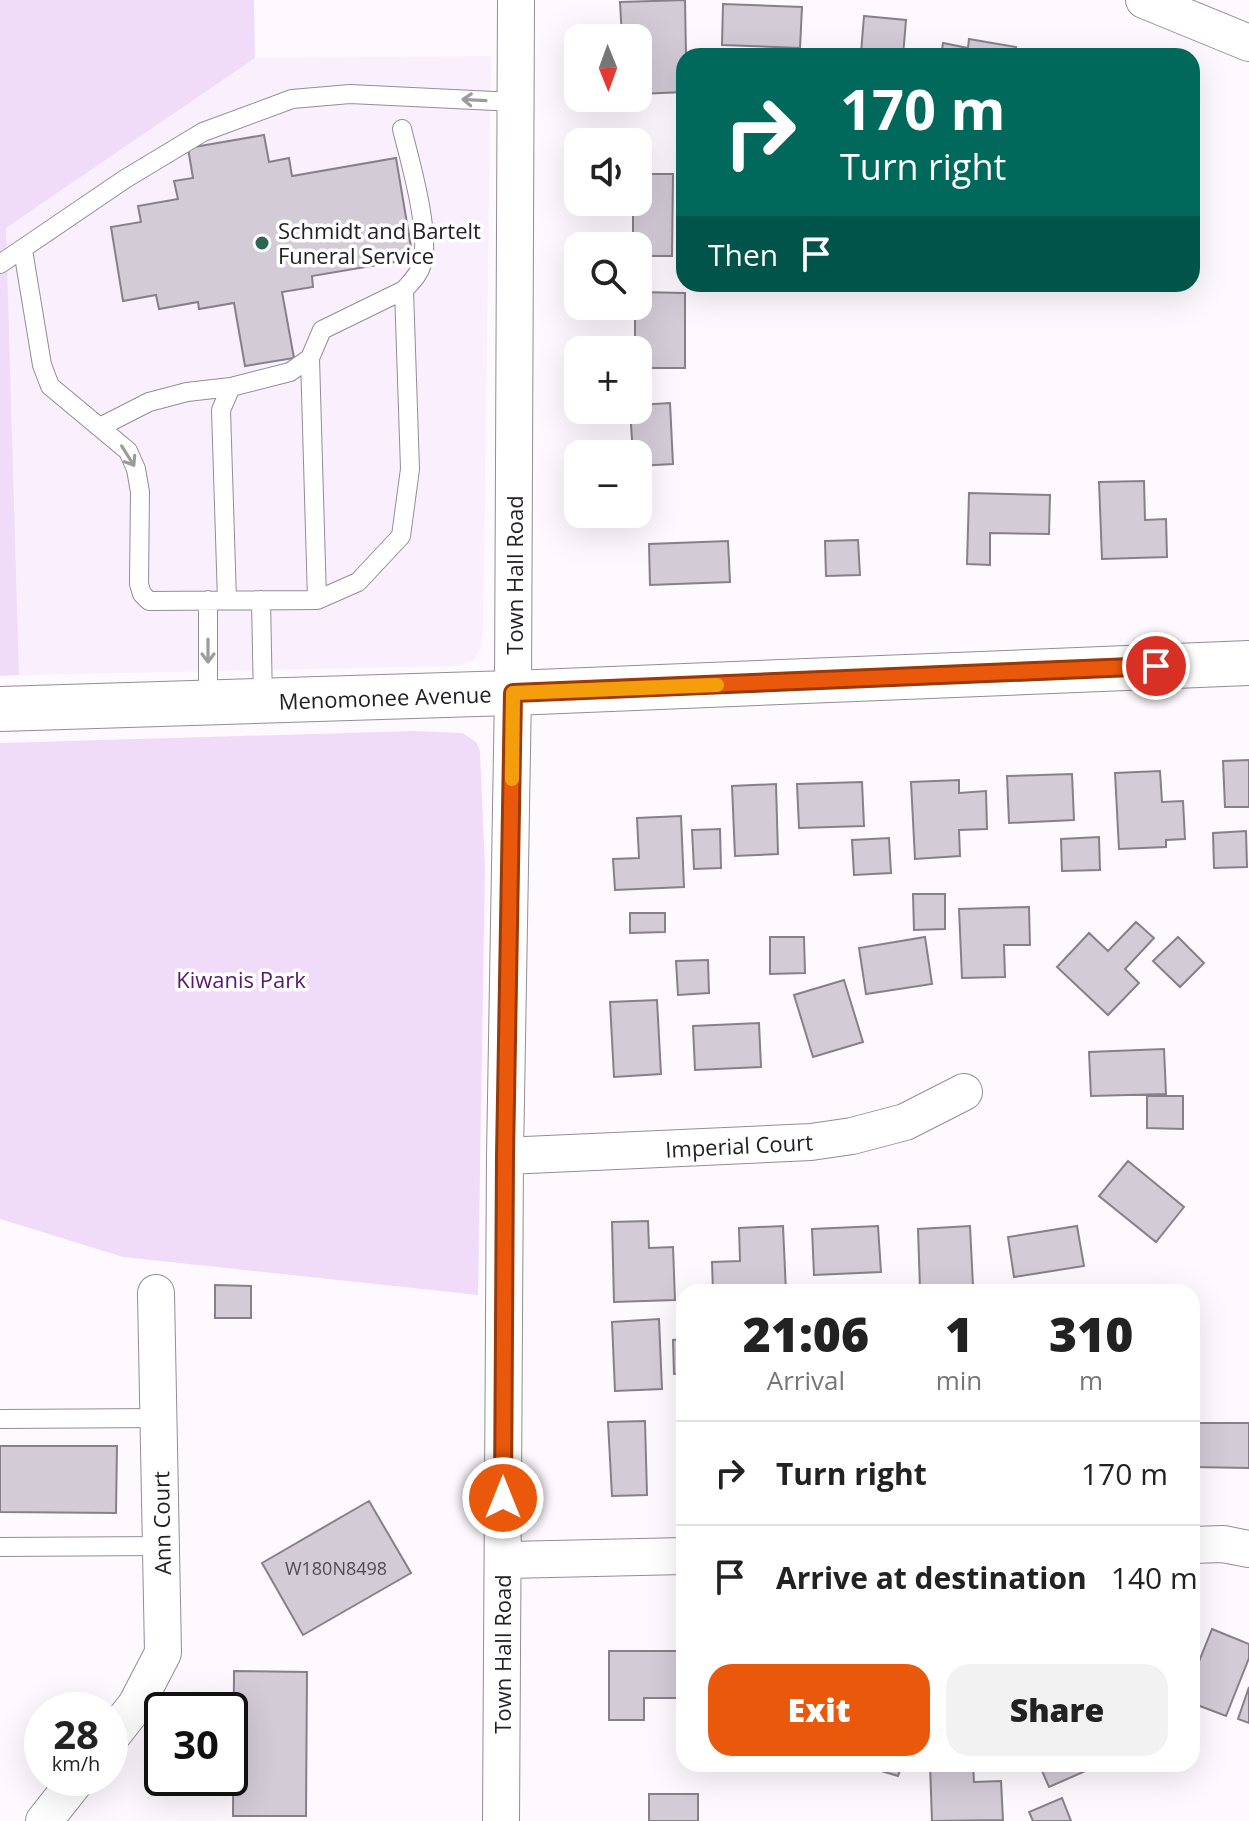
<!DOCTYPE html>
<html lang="en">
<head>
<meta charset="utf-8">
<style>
  :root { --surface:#fff; --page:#f2f2f2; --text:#222; --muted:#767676; --line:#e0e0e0; --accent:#ea580c }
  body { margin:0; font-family:"Open Sans",sans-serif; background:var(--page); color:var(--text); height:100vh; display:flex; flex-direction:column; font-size:30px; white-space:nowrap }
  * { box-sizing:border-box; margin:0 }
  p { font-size:26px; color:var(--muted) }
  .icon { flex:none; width:44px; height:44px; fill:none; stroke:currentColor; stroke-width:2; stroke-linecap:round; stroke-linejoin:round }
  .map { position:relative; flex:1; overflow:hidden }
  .sheet { position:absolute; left:676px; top:1284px; width:524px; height:488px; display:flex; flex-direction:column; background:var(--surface); border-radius:24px; box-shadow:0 8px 32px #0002 }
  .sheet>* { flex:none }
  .banner { position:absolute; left:676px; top:48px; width:524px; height:244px; border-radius:24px; box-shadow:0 8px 32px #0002; background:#00695c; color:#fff; overflow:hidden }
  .needle { width:52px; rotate:179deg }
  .controls { position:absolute; left:564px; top:24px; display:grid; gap:16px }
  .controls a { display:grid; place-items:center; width:88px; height:88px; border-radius:16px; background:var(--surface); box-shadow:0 8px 32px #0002; font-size:40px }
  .speed { position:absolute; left:24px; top:1692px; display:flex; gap:16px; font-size:40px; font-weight:700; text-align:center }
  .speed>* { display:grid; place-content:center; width:104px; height:104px; border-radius:50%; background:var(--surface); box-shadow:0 8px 32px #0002; line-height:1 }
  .speed small { font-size:20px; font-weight:400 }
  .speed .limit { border:4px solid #111; border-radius:12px; background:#fff; color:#111 }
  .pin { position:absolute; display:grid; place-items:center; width:68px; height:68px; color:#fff; margin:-34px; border:4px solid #fff; border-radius:50%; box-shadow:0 2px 8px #0007 }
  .me { position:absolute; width:88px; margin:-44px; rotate:0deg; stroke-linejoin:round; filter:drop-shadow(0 0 6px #0008) }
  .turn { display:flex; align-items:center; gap:28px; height:168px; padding:0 32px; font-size:36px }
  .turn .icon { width:104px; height:104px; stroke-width:2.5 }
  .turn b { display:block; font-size:56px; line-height:68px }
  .then { display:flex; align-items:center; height:76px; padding:0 32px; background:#0003; gap:16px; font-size:30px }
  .eta { display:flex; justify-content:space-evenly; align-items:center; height:136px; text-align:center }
  .eta b { font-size:48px; font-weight:800; line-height:56px }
  .cta { display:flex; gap:16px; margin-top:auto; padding:16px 32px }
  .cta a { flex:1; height:92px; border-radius:24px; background:var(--accent); color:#fff; font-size:32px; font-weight:800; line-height:92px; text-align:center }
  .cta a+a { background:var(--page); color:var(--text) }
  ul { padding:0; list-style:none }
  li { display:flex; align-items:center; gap:24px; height:104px; padding:0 32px; border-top:2px solid var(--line) }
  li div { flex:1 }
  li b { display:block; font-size:30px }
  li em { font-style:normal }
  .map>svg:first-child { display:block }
  .built { fill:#f9effd }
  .green { fill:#f0dcf8 }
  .building { fill:#d3cbd6; stroke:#87808a; stroke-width:2 }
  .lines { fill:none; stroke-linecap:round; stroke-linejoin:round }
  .service-casing { stroke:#948c97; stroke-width:20 }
  .minor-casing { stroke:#948c97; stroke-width:38 }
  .tertiary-casing { stroke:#948c97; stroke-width:46 }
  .service { stroke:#fff; stroke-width:18 }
  .minor { stroke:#fff; stroke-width:36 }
  .tertiary { stroke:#fff; stroke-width:44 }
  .oneway { stroke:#9c9b9d }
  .route-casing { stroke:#983908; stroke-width:20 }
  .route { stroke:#ea580c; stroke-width:14 }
  .slow { stroke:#f59e0b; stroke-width:14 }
  .poi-dot { fill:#2b6751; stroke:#fff; stroke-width:3 }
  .labels { text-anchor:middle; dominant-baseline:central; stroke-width:7; stroke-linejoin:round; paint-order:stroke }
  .number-label { font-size:18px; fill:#504c51 }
  .poi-label { font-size:22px; fill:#242125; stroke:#fff; text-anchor:start }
  .street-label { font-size:22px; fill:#242125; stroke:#fff }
  .park-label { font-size:22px; fill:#58196c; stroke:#fff }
</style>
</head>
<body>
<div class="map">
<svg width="1249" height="1821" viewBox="0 0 1249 1821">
  <rect width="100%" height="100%" fill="#fdf9fe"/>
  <!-- built -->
  <path class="built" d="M491,56l-8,574 -3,20 -7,11 -15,5 -439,9 -13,-447 249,-170z"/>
  <!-- green -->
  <path class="green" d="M0,0h254l1,58 -249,170 13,447 -19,1z
    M414,731l49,2 14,10 3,9 5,116 -7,427 -355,-38 -123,-38v-476z"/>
  <!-- building -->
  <path class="building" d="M685,0l1,56h-2v36l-46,2v-56h-16l-2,-36z
    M723,4l79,3 -2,41 -78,-3z
    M864,16l42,4 -3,36h-71l1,-5 28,2z
    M969,39l47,8 -1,9h-74l2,-13 25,5z
    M264,135l5,27 20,-4 3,18 104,-18 17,101 -101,17 1,11 -31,5 12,66 -49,8 -11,-63 -35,6 -1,-7 -39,7 -3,-14 -33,6 -12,-74 30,-5 -3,-16 40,-7 -4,-18 19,-3 -5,-30z
    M638,174h35l-1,82h-34v-10h-5v-44h5z
    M638,292l47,1v75h-47v-18h-3v-44h3z
    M670,403l3,61 -35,2v-12h-5l-3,-44h8v-5z
    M1144,481l1,39 21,-1 1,38 -65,2 -3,-77z
    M969,493l81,2 -1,39 -59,-1v32l-23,-1z
    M858,540l2,35 -34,1 -1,-35z
    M728,541l2,41 -80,3 -1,-41z
    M1249,760v47h-24l-2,-46z
    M1160,771l2,31 21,-1 2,38 -19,1v7l-47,2 -4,-76z
    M1072,774l2,46 -65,3 -2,-47z
    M959,780v13l27,-2 1,38 -28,1 1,26 -45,3 -4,-77z
    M862,782l2,44 -65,2 -2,-44z
    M776,784l2,70 -43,2 -3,-70z
    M681,816l3,71 -69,3 -2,-31 26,-1 -2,-40z
    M720,829l1,39 -27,1 -2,-39z
    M1246,831l1,36 -33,1 -1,-35z
    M1099,837l1,33 -38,1 -1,-32z
    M889,838l2,35 -37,2 -2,-35z
    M913,894h32v35l-31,1z
    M1029,907l1,38h-26l1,32 -43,1 -3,-69z
    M630,913h35v19l-35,1z
    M1136,922l18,16 -29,31 14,14 -31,32 -51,-48 32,-34 19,18z
    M770,937h34l1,36 -35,1z
    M925,937l7,47 -66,10 -7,-46z
    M1178,937l26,26 -24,24 -27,-26z
    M708,960l1,33 -31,2 -2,-34z
    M844,980l19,62 -50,15 -19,-62z
    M657,1000l4,74 -47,3 -4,-75z
    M759,1023l2,44 -66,3 -2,-44z
    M1164,1049l2,45 -75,2 -2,-44z
    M1147,1096h36v33l-36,-1z
    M1128,1161l56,46 -28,35 -57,-46z
    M648,1221l1,27 24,-1 2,53 -61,2 -2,-80z
    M783,1226l3,66h-73l-1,-30 28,-1 -1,-33z
    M878,1226l3,46 -67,3 -2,-46z
    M970,1226l3,60 -53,3 -2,-60z
    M1077,1226l7,40 -70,11 -6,-40z
    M215,1285l36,1v32h-36z
    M659,1319l3,70 -47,2 -3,-69z
    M684,1339v34l-10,1 -1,-34z
    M645,1421l2,74 -35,1 -4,-74z
    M1192,1423h57v45l-57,-1z
    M0,1446h117l-1,67 -116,-1z
    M369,1501l42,72 -108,62 -41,-72z
    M1212,1629l37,15v14l-23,58 -34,-13v-24z
    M609,1651h75v47h-40v22h-35z
    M234,1671l73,1 -1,144h-73z
    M1249,1687v36l-11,-4z
    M858,1764h44l-4,12z
    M930,1764h43l1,18 27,-1 2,39 -71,1z
    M1039,1764h49l2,5 -41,18z
    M649,1794h49v27h-49z
    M1062,1798l9,23h-38l-4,-9z"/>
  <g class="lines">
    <!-- service casing -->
    <g class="service-casing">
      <path id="service" d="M23,250l19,115 8,21 78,65 8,18 4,23 -1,92 3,10 7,7 168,-1 41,-18 43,-46 9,-67 -6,-179c7,-8 15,-15 18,-26 9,-31 -12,-103 -20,-135
        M0,264l125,-85 78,-47 89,-33 58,-5 166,8
        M310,358l7,242
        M100,427l49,-25 38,-10 44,-5
        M208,600v102
        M227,600l-6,-190 10,-23 59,-15 20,-14 12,-28 82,-40
        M261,600l2,101
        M2,1419l157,-1
        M0,1547l161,-1"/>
    </g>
    <!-- minor casing -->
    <g class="minor-casing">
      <path id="minor" d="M1144,0l105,43
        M505,1156l306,-14 41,-6 53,-14 59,-30
        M1192,1545l31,-1 26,5
        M503,1560l181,-4
        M110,1738l26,-33 27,-52 -7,-360
        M44,1821l34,-43
        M501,1821l4,-665 8,-463 3,-693"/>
    </g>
    <!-- tertiary casing -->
    <g class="tertiary-casing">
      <path id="tertiary" d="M0,709l513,-16 736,-30"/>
    </g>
    <!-- service -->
    <use href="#service" class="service"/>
    <!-- minor -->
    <use href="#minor" class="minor"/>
    <!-- tertiary -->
    <use href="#tertiary" class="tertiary"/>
  </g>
  <!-- one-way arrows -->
  <defs><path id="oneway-shaft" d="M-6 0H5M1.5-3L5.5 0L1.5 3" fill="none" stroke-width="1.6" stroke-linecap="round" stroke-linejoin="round" transform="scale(2)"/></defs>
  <g class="oneway">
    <use href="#oneway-shaft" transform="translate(474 100) rotate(-177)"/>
    <use href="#oneway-shaft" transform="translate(128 456) rotate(58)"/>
    <use href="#oneway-shaft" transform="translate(208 651) rotate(90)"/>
  </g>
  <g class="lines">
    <!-- route casing -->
    <g class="route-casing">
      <path id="route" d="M503,1498l2,-342 8,-463 643,-27"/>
    </g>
    <!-- route -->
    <use href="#route" class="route"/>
    <!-- slow -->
    <path class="slow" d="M512,779l1,-86 204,-8"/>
  </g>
  <!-- markers -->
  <circle class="poi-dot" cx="262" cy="243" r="8"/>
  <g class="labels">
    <!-- number labels -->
    <g class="number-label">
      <text x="336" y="1568">W180N8498</text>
    </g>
    <!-- poi labels -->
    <g class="poi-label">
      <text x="278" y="230">Schmidt and Bartelt<tspan x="278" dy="25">Funeral Service</tspan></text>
    </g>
    <!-- street labels -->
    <g class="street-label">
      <text transform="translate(514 575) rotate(-90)">Town Hall Road</text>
      <text transform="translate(385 697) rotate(-2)">Menomonee Avenue</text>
      <text transform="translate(739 1145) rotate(-3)">Imperial Court</text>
      <text transform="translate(161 1523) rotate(-91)">Ann Court</text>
      <text transform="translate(502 1654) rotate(-90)">Town Hall Road</text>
    </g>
    <!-- park labels -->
    <g class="park-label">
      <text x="241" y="979">Kiwanis Park</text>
    </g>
  </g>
</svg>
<div class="controls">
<a><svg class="needle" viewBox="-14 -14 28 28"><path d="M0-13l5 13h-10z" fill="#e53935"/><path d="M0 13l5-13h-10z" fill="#767676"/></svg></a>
<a><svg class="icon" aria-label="sound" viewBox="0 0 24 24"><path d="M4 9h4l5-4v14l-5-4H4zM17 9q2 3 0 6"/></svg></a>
<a><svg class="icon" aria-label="search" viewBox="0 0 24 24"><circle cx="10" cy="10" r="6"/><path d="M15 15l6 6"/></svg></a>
<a>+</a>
<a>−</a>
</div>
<div class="speed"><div>28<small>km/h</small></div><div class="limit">30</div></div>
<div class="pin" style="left:1156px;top:666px;background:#d93025"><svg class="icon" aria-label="arrive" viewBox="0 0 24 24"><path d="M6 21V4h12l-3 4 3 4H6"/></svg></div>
<svg class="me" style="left:503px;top:1498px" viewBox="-20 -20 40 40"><circle r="17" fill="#ea580c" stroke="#fff" stroke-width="3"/><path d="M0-11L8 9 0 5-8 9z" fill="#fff"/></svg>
<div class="banner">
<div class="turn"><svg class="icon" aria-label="right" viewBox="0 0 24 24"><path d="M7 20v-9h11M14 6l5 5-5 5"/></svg><div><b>170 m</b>Turn right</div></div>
<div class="then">Then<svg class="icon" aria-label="arrive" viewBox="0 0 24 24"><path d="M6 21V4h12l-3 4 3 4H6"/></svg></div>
</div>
<section class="sheet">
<div class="eta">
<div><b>21:06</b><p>Arrival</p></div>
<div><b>1</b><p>min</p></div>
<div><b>310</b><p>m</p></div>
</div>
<ul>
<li><svg class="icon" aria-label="right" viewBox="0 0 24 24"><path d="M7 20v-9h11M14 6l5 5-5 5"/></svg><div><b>Turn right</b></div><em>170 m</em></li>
<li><svg class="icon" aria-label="arrive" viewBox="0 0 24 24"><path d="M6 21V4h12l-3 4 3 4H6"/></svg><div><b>Arrive at destination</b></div><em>140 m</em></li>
</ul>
<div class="cta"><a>Exit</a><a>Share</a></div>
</section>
</div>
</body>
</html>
